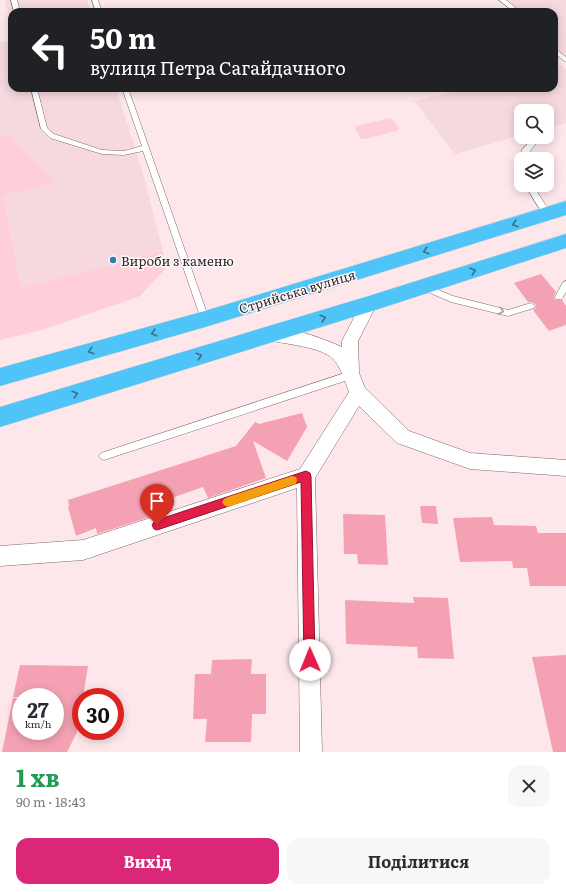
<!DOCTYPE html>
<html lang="uk">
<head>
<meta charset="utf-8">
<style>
  :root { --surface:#fff; --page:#f7f7f7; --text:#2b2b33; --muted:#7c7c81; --accent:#db2777 }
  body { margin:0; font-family:Literata,serif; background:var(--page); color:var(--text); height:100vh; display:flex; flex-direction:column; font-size:15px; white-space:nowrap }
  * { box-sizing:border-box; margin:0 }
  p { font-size:13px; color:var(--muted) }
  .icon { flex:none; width:22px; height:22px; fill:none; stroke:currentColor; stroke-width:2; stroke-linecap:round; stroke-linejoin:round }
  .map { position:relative; height:752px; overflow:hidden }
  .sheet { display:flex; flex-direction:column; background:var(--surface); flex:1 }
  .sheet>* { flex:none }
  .top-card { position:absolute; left:8px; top:8px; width:550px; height:84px; border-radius:12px; box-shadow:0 2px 10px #0003; background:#202124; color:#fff; overflow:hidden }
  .tools { position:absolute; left:514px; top:104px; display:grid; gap:8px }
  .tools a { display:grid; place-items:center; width:40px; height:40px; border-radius:8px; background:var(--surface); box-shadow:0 2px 10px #0003; font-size:20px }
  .speed { position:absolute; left:12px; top:688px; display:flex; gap:8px; font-size:20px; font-weight:700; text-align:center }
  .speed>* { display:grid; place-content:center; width:52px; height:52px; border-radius:50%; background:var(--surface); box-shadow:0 2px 10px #0003; line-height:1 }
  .speed small { font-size:10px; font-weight:400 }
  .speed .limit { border:6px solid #d22; background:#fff; color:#111 }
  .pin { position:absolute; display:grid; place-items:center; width:34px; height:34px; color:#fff; margin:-41px -17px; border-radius:50% 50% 50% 0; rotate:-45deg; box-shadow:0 0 4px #0007 }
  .pin .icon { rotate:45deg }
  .me { position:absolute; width:44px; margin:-22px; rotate:359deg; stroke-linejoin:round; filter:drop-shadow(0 0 3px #0008) }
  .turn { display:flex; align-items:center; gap:14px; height:84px; padding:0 16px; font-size:18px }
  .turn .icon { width:52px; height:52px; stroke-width:2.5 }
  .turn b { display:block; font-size:28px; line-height:34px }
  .round { display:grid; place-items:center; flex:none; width:42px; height:42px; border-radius:12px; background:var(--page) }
  .head { display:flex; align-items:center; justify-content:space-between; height:68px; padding:0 16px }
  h1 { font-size:24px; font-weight:700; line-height:30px; color:#1e9e55 }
  .cta { display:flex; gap:8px; margin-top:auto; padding:8px 16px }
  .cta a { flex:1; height:46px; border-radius:12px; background:var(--accent); color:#fff; font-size:16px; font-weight:700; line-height:46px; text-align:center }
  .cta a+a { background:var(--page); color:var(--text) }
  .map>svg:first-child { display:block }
  .built { fill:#f6d9de }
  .green { fill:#fecfd8 }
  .building { fill:#f4a2b3 }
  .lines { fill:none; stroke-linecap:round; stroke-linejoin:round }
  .service-casing { stroke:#7d666a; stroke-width:1 }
  .minor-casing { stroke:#7d666a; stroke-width:1 }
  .trunk-casing { stroke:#d2cfd0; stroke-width:1 }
  .service { fill:#fff; fill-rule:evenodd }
  .minor { fill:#fff; fill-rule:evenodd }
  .trunk { fill:#4fc4f8; fill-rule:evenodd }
  .oneway { stroke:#3f6e86 }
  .oneway2 { stroke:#a39e9f }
  .route { fill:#e11d48; stroke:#92132f }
  .slow { fill:#f59e0b }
  .poi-dot { fill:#2682af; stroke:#fef9fa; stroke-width:1.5 }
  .labels { text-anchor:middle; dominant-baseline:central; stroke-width:3; stroke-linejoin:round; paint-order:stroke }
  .poi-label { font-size:13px; fill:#322729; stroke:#fef9fa; text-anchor:start }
  .street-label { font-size:13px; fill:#322729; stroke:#fef9fa }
</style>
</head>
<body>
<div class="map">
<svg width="566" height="752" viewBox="0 0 566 752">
  <rect width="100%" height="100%" fill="#fde7ea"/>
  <!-- built -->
  <path class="built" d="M5,0h82l4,12h-79v18z
    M497,0h69v58l-12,-12v-34h-34l-4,-4z
    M12,40v48h104l25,78 22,85 -142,36 -18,-93 66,-13 -13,2 -45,-48 -11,2v-95z
    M562,65l4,4v54l-19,5v-17h-26v24l-66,19 -41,-53 54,-13h86v-21z"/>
  <!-- green -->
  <path class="green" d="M390,118c4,2 7,6 9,10l-2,3 -33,8h-3l-6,-11 2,-2z
    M11,135l45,48 -53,12 18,92 142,-36 2,18 -25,27 -98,34 -42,10v-203z"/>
  <!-- building -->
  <path class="building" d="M541,274l15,18 -2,4 1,4h7l4,6v19l-17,6 -16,-21 2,-1 1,-4 -4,-3h-4l-14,-19z
    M302,413l5,14 -20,34 -34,-20 13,37 -58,20 -5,-11 -37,13 2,11 -71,23 -1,-6 -20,8 -8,-29 1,-1 -1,-6 168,-54 19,-24 4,2z
    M420,506h16l2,18 -16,-1z
    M343,514l42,1 3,50 -30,-1 -1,-10h-13z
    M492,517l2,8 42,1 2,7h28v53h-36l-3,-18h-14l-1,-7 -52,1 -7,-44z
    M413,597l35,1 6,61 -36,-1 -1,-11 -71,-3 -1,-44 69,3z
    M566,655v97h-13l-21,-95z
    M252,659l-1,15h15v40h-14l-1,28h-46l2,-23h-14l2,-45h16l1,-14z
    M20,665l68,1 -5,31h-2v12l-4,23 -10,20h-65l11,-54h8v33h34v-34h-42z"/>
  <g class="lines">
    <!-- service casing -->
    <g class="service-casing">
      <path id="service" d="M11,0h6l3,12h-6z
        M92,0h6l4,12h-6z
        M499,0h7l15,12h-7z
        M554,48l12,9v5l-12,-9z
        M31,88h6l10,40 7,6 48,16 22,1 18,-5 -20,-58h6l81,231 -1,2 -3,1 -4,-3 -58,-168 -19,4 -22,-1 -52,-16 -9,-9z
        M534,137h7l-11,14v8h-8v-9z
        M525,185h8l18,29 -1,2h-6z
        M566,281v11l-4,7h-6l-1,-2 8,-15z
        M424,284l29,12 55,14 23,-7 4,3 -1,2 -26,8 -57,-14 -30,-13 -1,-2 1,-2z
        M351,371l3,1 1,3 -1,3 -250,82 -3,-1 -2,-3 2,-3 3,-1z"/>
    </g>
    <!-- minor casing -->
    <g class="minor-casing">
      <path id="minor" d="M369,298l6,2 2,4 -19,37 1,32 6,15 44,43 61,22 96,7v16l-96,-7 -73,-26 -38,-37 -44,72 7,274h-22l-3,-264 -214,72 -83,6v-20l83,-6 217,-71 49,-77c-4,-11 -8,-25 -16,-33 -12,-13 -52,-15 -69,-20l-2,-5 2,-5c19,-6 60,10 78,18v-6l21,-41z"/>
    </g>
    <!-- trunk casing -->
    <g class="trunk-casing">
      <path id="trunk" d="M566,201v14l-361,112 -205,59v-18l205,-57z
        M566,234v14l-197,64 -369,115v-20l369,-111z"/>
    </g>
    <!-- service -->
    <use href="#service" class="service"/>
    <!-- minor -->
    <use href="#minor" class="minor"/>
    <!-- trunk -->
    <use href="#trunk" class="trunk"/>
  </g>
  <!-- one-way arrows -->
  <defs><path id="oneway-chevron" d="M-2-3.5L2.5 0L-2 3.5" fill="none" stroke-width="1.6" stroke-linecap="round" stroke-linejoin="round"/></defs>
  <g class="oneway">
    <use href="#oneway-chevron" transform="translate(515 224) rotate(163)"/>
    <use href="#oneway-chevron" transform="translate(426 251) rotate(163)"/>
    <use href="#oneway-chevron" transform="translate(473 271) rotate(-18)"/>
    <use href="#oneway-chevron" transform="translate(323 318) rotate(-17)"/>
    <use href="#oneway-chevron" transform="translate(154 333) rotate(164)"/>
    <use href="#oneway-chevron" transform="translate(91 351) rotate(164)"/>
    <use href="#oneway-chevron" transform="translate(199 356) rotate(-17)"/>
    <use href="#oneway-chevron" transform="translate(75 394) rotate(-17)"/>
  </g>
  <use class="oneway2" href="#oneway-chevron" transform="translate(501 311) rotate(14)"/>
  <!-- route -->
  <path class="route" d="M306,471l4,2 1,3 4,184 -1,4 -4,2 -4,-2 -2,-4 -3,-178 -144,48 -3,-1 -2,-4 2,-3 3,-2z"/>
  <!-- slow -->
  <path class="slow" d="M292,476l4,1 1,3 -1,4 -4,1 -64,22 -4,-2 -2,-3 2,-3 4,-2z"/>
  <!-- markers -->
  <circle class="poi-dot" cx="113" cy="260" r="4"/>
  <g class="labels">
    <!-- poi labels -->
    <g class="poi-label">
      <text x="121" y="260">Вироби з каменю</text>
    </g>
    <!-- street labels -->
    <g class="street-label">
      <text transform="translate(297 291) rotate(-17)">Стрийська вулиця</text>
    </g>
  </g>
</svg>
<div class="tools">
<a><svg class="icon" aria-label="search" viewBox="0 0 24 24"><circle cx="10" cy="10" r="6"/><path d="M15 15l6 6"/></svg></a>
<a><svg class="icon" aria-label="layers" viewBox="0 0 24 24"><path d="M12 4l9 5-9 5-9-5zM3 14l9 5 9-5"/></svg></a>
</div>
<div class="speed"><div>27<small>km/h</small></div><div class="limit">30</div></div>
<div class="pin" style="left:157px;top:525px;background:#d93025"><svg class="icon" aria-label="arrive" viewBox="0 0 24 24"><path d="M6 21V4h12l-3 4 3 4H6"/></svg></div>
<svg class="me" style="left:310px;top:660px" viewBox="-20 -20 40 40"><circle r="19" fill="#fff"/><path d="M0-13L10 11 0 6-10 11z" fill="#e11d48"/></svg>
<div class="top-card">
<div class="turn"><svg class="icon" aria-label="left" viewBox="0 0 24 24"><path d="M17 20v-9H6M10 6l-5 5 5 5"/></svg><div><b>50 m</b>вулиця Петра Сагайдачного</div></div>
</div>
</div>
<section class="sheet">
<div class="head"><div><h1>1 хв</h1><p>90 m · 18:43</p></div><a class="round"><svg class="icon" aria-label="close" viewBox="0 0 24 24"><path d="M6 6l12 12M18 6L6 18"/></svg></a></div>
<div class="cta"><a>Вихід</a><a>Поділитися</a></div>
</section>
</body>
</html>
